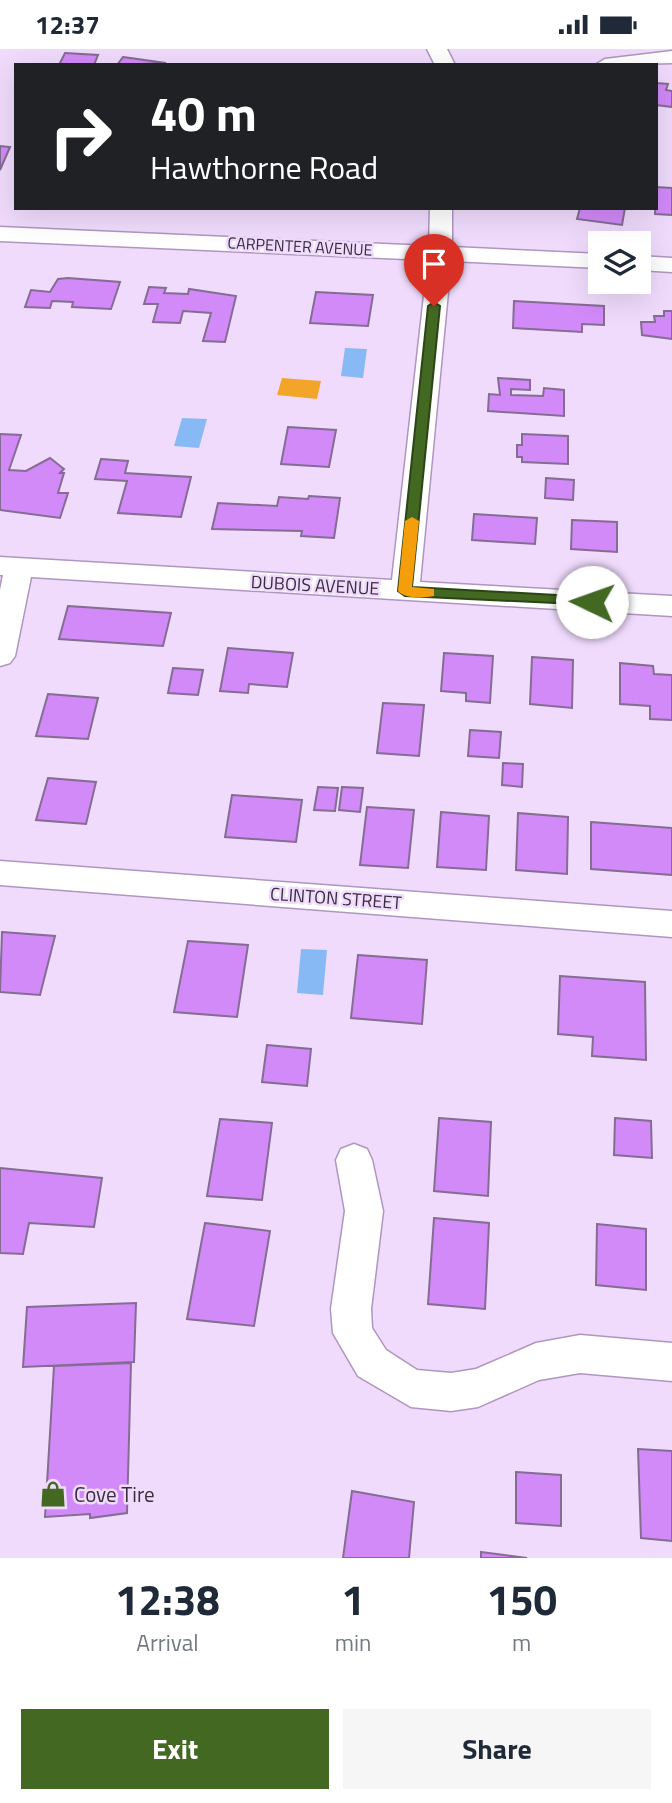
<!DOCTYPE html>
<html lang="en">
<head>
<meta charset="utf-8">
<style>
  :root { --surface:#fff; --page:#f6f6f7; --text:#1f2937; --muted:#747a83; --accent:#436822 }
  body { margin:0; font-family:"Titillium Web",sans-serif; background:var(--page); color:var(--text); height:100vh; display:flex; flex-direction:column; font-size:26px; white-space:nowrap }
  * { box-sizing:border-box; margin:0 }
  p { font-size:23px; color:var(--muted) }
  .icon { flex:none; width:38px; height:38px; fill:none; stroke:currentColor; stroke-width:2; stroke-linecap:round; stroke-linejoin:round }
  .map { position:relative; height:1509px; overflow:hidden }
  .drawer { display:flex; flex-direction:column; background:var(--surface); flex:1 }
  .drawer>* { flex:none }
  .banner { position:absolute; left:14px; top:14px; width:644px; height:147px; border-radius:0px; box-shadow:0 7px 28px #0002; background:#202124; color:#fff; overflow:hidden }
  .fabs { position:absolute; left:588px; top:182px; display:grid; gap:14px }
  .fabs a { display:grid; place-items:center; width:63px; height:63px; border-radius:0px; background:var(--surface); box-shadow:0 7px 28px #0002; font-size:35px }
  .pin { position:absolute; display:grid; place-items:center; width:60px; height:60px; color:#fff; margin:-72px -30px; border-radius:50% 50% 50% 0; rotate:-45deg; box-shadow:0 0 7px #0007 }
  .pin .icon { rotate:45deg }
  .me { position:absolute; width:77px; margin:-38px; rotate:273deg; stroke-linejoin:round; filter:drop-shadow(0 0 5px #0008) }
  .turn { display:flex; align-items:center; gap:24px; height:147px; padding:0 21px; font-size:32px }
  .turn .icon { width:91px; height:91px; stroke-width:2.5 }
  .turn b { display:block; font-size:49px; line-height:60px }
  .eta { display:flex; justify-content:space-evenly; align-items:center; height:119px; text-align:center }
  .eta b { font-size:42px; font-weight:700; line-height:49px }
  .primary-button { display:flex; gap:14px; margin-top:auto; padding:14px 21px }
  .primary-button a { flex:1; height:80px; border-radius:0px; background:var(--accent); color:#fff; font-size:28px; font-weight:700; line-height:80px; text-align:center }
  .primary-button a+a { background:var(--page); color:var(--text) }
  .status { display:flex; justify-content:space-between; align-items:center; height:49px; padding:0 35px; background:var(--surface); direction:ltr }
  .status svg { height:19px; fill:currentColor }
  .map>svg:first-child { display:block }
  .green { fill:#f2a529 }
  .water { fill:#87baf5 }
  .building { fill:#d28af9; stroke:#846c92; stroke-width:2 }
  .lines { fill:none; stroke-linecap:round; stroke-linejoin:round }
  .minor-casing { stroke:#af96be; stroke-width:3 }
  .minor { fill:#fff; fill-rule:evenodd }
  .route { fill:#436822; stroke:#2c4416; stroke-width:2 }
  .slow { fill:#f59e0b }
  .labels { text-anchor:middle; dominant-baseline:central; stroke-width:5; stroke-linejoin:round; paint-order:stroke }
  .far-street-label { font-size:16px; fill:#382e3e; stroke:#f0dbfd }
  .street-label { font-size:18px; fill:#382e3e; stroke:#f0dbfd }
  .near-poi-label { font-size:21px; fill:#382e3e; stroke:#f0dbfd; text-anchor:start }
</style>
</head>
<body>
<div class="status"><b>12:37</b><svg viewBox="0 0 49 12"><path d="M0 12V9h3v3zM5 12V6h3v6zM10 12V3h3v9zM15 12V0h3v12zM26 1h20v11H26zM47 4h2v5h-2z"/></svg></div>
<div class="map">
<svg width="672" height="1509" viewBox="0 0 672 1509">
  <rect width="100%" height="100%" fill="#f0dbfd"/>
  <!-- green -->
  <path class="green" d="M282,329l39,3 -4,18 -40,-4z"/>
  <!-- water -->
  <path class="water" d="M345,299l22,1 -4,29 -22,-2z
    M182,369l25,1 -8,29 -25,-2z
    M301,900l26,1 -4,45 -26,-2z"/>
  <!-- building -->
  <path class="building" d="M65,4l33,2 -4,10h-35z
    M123,8l43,6 -49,2z
    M656,34l12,1 -2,6 6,1v16l-16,-2z
    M0,97l10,1 -10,23z
    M656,138l16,1v27l-17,-1z
    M580,159h45l-3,17 -45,-6z
    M68,229l52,4 -9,27 -39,-2 1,-5 -21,-1 -2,7 -25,-1 6,-17 19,2 8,-13z
    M149,238l17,1 -2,5 24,1 1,-5 47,7 -11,46 -22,-1 8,-28 -28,-2 -3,12 -27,-1 5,-18h-14z
    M316,243l57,3 -5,31 -58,-3z
    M514,252l90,5v19l-22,-1v8l-69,-4z
    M664,262h8v28l-30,-4 -1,-13h14l-1,-6h10z
    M498,329l32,2v10l-19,-1v6l32,1 1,-8 20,2v26l-76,-5 1,-17 11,1z
    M288,378l48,3 -7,37 -48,-3z
    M0,385l21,1 -12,35 17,1 24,-13 14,11 -4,4h4l-6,20h10l-8,25 -60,-8z
    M522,385l46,2v28l-46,-2v-5h-5v-12h5z
    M101,410l27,2 -3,12 66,4 -10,40 -63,-4 9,-32 -32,-2z
    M546,429l28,2 -1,20 -28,-2z
    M309,447l31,2 -6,40 -33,-2 1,-5 -90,-2 6,-26 59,3 2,-9 29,2z
    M474,465l63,4 -2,26 -63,-4z
    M572,471l45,2v30l-46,-3z
    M68,557l103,7 -8,33 -104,-7z
    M228,599l65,5 -6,34 -38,-3 -1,9 -28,-2z
    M444,604l49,3 -3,47 -24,-2v-8l-25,-2z
    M532,608l41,3 -1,48 -42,-4z
    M620,614l33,3 1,8 18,1v45l-22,-1v-13l-30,-2z
    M173,619l30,2 -5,25 -30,-2z
    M48,645l50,4 -10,41 -52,-3z
    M383,654l41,2 -5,51 -42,-3z
    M470,681l31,2 -2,26 -31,-2z
    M503,714l20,1 -1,23 -20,-2z
    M48,729l48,4 -10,42 -50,-4z
    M318,738l20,1 -3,23 -21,-1z
    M342,738l21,1 -3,24 -21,-2z
    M232,746l70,5 -6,42 -71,-5z
    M367,758l47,3 -6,58 -48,-3z
    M441,763l48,4 -3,54 -49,-3z
    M518,764l50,4 -1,57 -51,-4z
    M591,773l81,6v47l-81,-6z
    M2,883l53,4 -15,59 -40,-3z
    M188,892l60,4 -11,72 -63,-5z
    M358,906l69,5 -5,64 -71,-6z
    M560,927l85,6 1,78 -54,-4 1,-19 -35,-3z
    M267,996l44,4 -4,37 -45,-4z
    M439,1069l52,4 -3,74 -54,-5z
    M615,1069l36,3 1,37 -38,-3z
    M220,1070l52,4 -10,77 -55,-4z
    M0,1119l102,10 -8,49 -65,-4 -6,31 -23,-1z
    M434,1169l55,5 -4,86 -57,-5z
    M205,1174l65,8 -16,95 -67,-7z
    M597,1175l49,5v61l-50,-5z
    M136,1254l-2,59 -111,5 4,-60z
    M131,1314l-4,150 -37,5v-4l-45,3 9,-151z
    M638,1400l34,2v90l-31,-3z
    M516,1423l45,3v51l-45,-3z
    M352,1442l62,11 -5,56h-66z
    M481,1503l46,6h-46z"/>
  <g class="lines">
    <!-- minor casing -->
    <g class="minor-casing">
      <path id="minor" d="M427,0h20l8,16h-20z
        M672,2v12l-77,2 10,-6z
        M430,159h22v39l148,7v14l-149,-7 -31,321 252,14v20l-641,-39 -16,79 -5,7 -10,3v-76l3,-15h-3v-18l392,23 36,-320 -428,-19v-14l429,19z
        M639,207l33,2v14l-33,-2z
        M0,812l672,50v26l-672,-52z
        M354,1095l13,5 5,11 11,51 -12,98 1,19 14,22 31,20 34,3 25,-4 60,-26 44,-8 92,8v38l-92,-8 -41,7 -61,27 -27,4 -40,-4 -53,-31 -25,-43 -2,-24 14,-98 -9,-51 5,-11z"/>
    </g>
    <!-- minor -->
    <use href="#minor" class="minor"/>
  </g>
  <!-- route -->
  <path class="route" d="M434,253l6,4 -28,281 180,10 7,5 -2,3 -192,-9 -7,-5 30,-285z"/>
  <!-- slow -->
  <path class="slow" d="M412,468l7,4 -7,66 22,2v7c-10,2 -29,3 -36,-5l7,-70z"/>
  <!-- icons -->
  <defs>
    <g id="shop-bare" transform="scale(2.1)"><path d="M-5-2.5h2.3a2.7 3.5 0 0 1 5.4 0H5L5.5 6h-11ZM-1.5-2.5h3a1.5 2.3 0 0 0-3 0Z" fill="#436822" stroke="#f0dbfd" stroke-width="2.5" paint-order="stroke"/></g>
  </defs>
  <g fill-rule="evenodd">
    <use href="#shop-bare" x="53" y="1445"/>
  </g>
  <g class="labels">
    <!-- far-street labels -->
    <g class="far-street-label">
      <text transform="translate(300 197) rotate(3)">CARPENTER AVENUE</text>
    </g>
    <!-- street labels -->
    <g class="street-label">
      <text transform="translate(315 536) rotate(3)">DUBOIS AVENUE</text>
      <text transform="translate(336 849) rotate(4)">CLINTON STREET</text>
    </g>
    <!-- near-poi labels -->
    <g class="near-poi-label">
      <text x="74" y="1445">Cove Tire</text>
    </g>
  </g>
</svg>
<div class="fabs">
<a><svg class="icon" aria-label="layers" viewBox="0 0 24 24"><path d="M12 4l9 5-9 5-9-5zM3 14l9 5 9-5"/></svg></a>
</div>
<div class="pin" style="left:434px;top:257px;background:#d93025"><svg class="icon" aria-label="arrive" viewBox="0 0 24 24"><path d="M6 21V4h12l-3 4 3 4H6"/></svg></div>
<svg class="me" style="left:592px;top:553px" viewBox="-20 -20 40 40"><circle r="19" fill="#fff"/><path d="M0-13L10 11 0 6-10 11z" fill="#436822"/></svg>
<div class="banner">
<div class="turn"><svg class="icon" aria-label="right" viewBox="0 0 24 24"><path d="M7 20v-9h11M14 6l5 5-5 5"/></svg><div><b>40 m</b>Hawthorne Road</div></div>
</div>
</div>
<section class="drawer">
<div class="eta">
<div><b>12:38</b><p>Arrival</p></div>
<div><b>1</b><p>min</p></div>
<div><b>150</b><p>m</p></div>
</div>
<div class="primary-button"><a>Exit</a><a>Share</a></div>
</section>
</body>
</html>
